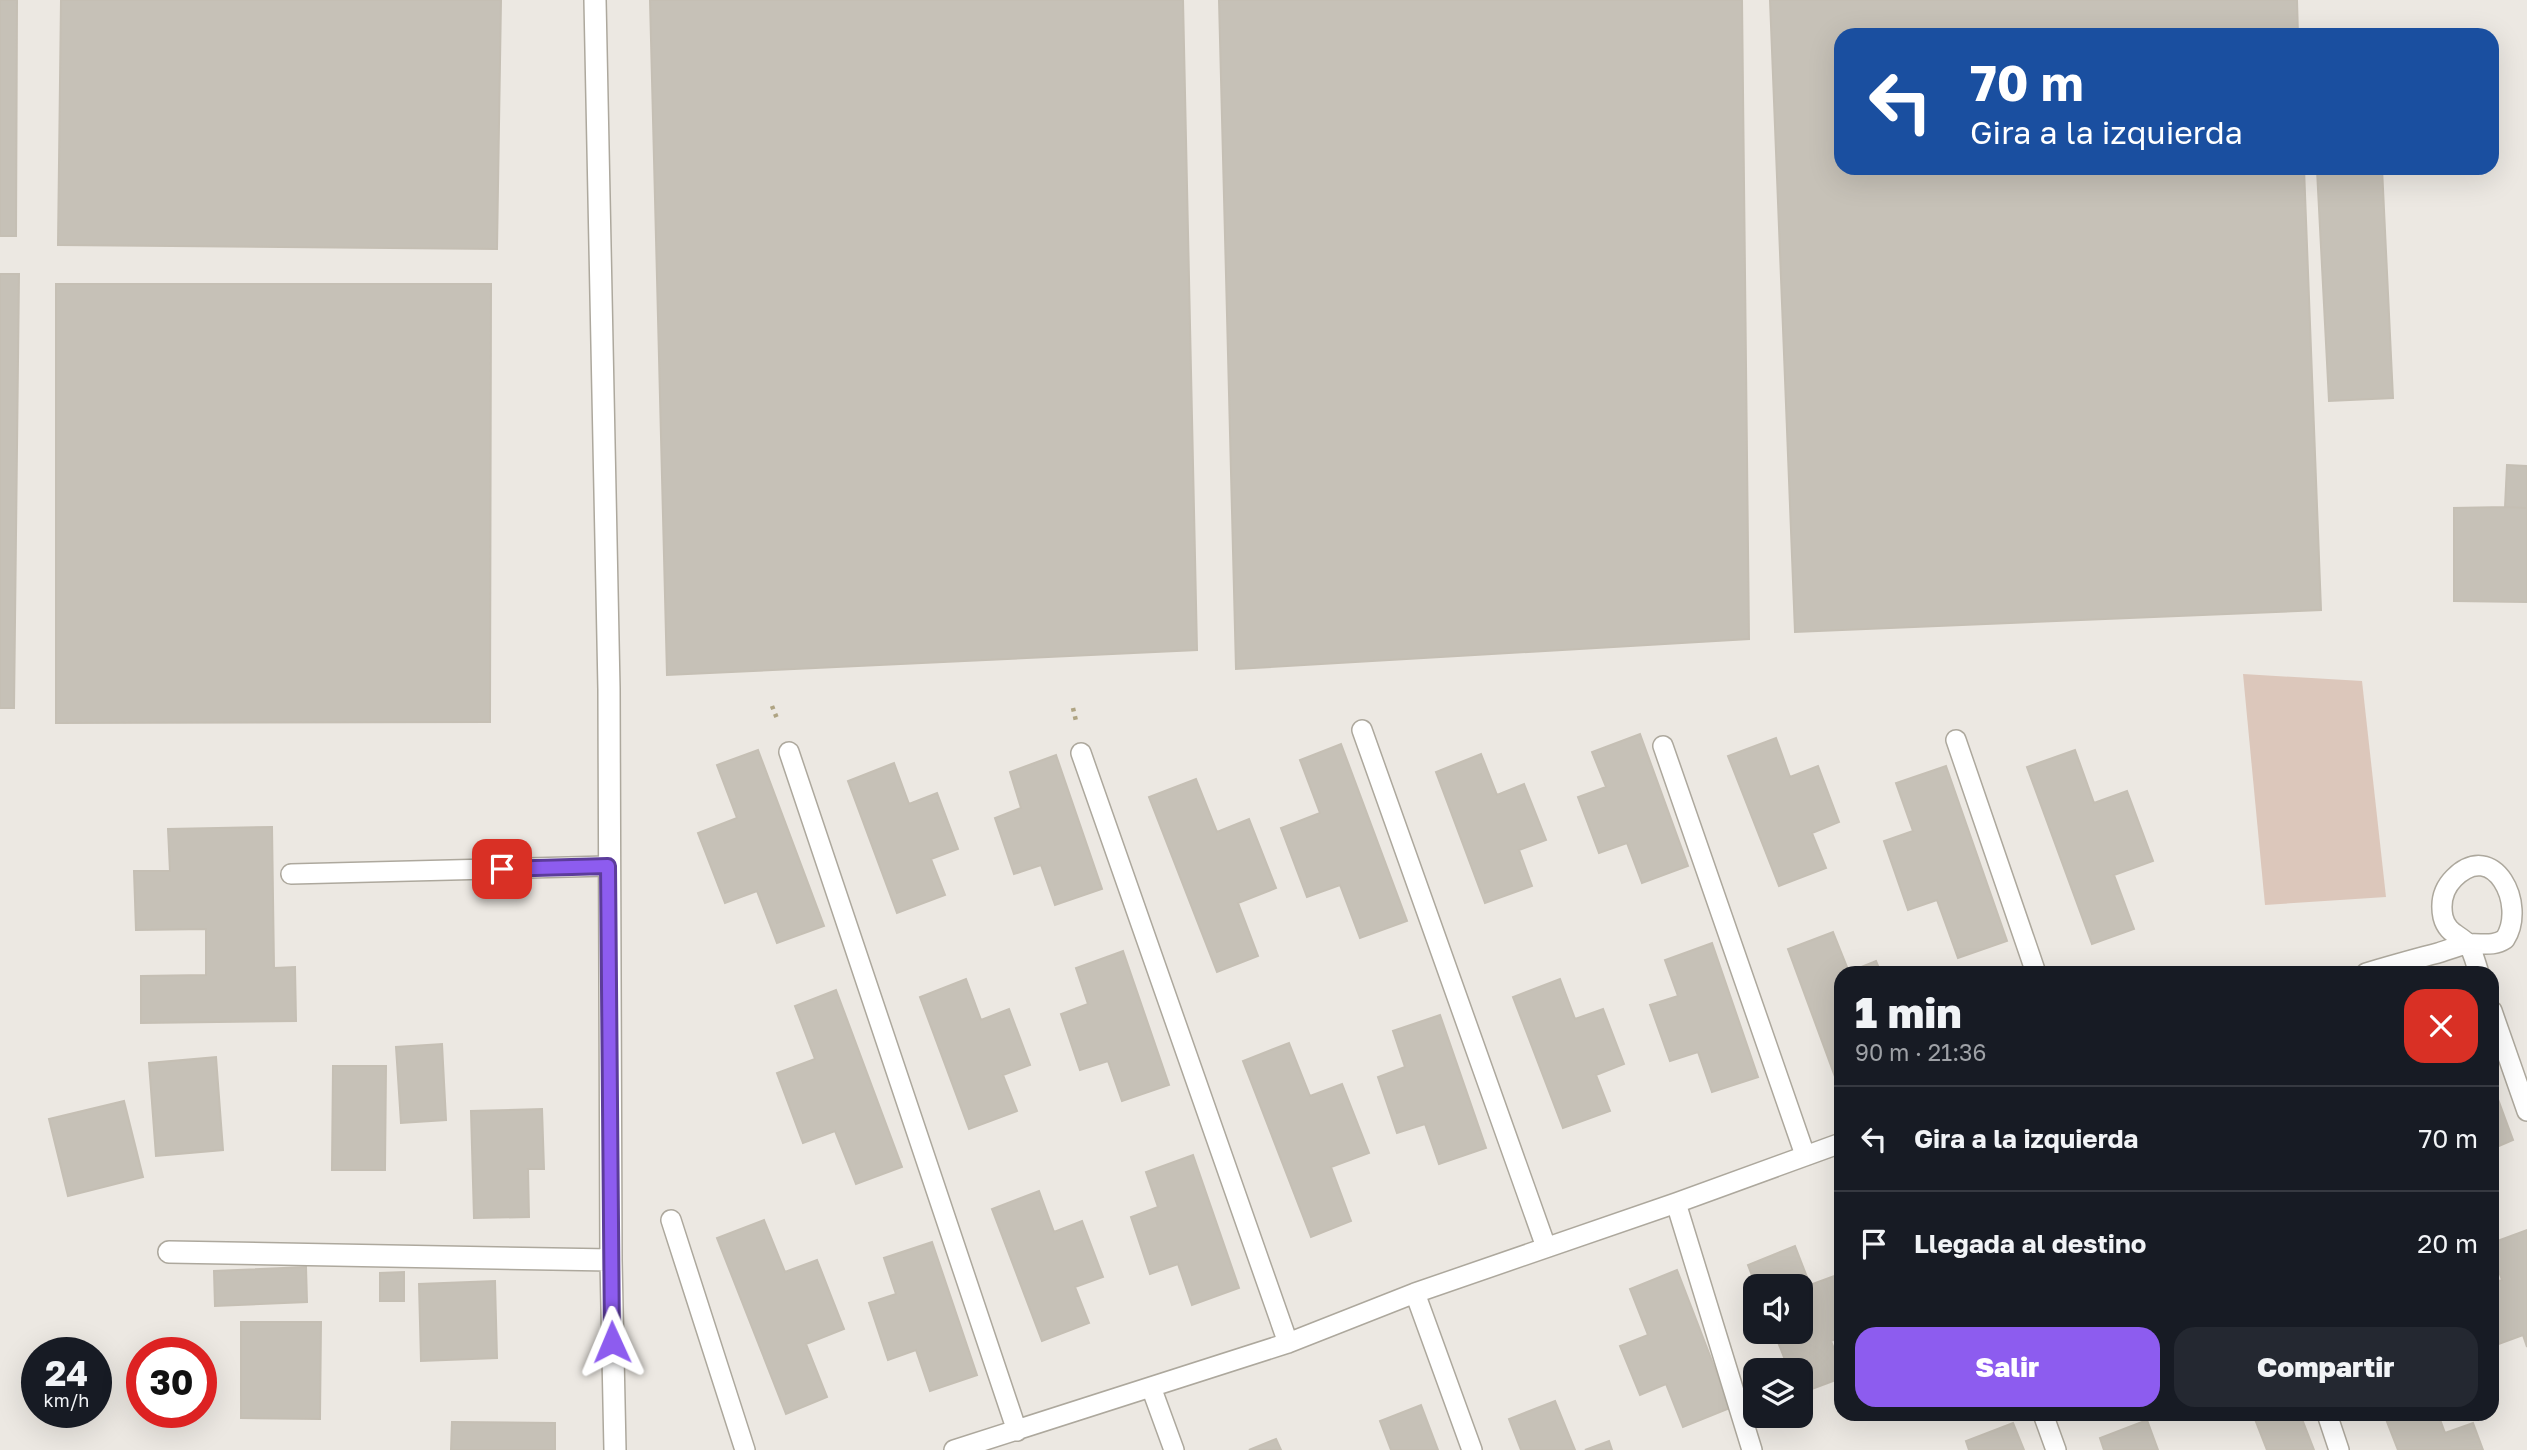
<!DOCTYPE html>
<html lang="es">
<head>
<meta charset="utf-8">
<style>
  :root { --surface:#171b24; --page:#242831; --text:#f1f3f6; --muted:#9ea1a6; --line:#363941; --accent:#8d5cef }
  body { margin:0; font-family:"Golos Text",sans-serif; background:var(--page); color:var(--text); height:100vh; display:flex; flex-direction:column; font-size:26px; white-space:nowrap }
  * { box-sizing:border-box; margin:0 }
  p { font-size:23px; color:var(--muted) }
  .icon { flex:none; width:38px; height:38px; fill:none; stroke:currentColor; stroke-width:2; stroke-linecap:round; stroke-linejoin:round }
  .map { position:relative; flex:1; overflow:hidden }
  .details { position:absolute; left:1834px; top:966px; width:665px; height:455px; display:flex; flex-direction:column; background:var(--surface); border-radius:21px; box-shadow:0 7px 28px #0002 }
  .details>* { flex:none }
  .banner { position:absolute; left:1834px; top:28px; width:665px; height:147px; border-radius:21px; box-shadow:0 7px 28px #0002; background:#1a4fa0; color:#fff; overflow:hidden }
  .fabs { position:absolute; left:1743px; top:1274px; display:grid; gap:14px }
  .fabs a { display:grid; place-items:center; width:70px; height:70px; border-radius:14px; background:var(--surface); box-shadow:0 7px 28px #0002; font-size:35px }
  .speed { position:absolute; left:21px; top:1337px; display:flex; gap:14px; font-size:35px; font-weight:700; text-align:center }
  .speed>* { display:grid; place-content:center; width:91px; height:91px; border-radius:50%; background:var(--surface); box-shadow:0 7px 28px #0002; line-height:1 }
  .speed small { font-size:18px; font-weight:400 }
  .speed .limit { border:10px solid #d22; background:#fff; color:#111 }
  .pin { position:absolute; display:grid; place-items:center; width:60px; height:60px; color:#fff; margin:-30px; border-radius:14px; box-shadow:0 4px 10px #0006 }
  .me { position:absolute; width:77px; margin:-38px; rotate:359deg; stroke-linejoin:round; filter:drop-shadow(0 0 5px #0008) }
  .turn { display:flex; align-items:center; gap:24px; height:147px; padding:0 21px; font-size:32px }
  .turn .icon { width:91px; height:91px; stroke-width:2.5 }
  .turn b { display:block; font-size:49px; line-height:60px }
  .round { display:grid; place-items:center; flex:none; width:74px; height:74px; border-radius:21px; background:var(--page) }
  .head { display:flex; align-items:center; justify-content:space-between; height:119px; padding:0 21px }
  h1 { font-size:42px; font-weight:800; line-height:52px }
  .button { display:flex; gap:14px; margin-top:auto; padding:14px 21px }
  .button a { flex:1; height:80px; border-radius:21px; background:var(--accent); color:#fff; font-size:28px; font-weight:800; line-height:80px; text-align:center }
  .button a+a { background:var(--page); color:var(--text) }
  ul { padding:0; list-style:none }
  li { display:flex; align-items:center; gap:21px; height:105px; padding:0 21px; border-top:2px solid var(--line) }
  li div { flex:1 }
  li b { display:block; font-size:26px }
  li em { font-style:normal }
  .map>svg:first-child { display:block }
  .green { fill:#dcc7bb }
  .building { fill:#c6c1b7; stroke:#c5bfb4; stroke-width:2 }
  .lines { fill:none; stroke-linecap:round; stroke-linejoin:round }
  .lane-casing { stroke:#ada89d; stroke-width:22 }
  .street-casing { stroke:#ada89d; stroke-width:24 }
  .path { stroke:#afa483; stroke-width:4.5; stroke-dasharray:3.5 5; stroke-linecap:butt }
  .lane { stroke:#fff; stroke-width:19 }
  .street { stroke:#fff; stroke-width:21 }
  .route-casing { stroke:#5c3c9b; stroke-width:18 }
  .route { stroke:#8d5cef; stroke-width:12 }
</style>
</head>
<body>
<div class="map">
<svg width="2527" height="1450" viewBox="0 0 2527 1450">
  <rect width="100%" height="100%" fill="#ece8e2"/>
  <!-- green -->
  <path class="green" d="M2243,674l119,7 24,216 -121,8z"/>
  <!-- building -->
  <path class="building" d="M0,0h17l-1,236h-16z
    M61,0h440l-4,249 -439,-4z
    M650,0h533l14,650 -530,25z
    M1219,0h523l7,639 -513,30z
    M1770,0h527l1,35h-457v133h463l17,442 -526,22z
    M2347,168h35l11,230 -64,3 -12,-231z
    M0,274h19l-5,434h-14z
    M56,284h435l-1,438 -434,1z
    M2507,465l20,1v42l-22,-1z
    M2505,507l22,1v94l-73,-1v-93z
    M1640,734l48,132 -46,17 -15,-40 -28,10 -21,-56 28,-10 -14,-35z
    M1776,738l14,39 28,-11 21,56 -27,11 14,35 -47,18 -51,-130z
    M1341,744l66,177 -47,17 -20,-53 -33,12 -26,-69 39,-15 -20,-53z
    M758,750l66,176 -47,17 -20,-52 -32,12 -27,-70 39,-15 -20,-53z
    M2075,750l19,53 33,-12 26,70 -39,14 20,54 -42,15 -65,-177z
    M1481,754l16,41 27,-11 22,56 -27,10 13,36 -47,17 -49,-131z
    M1056,755l46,134 -47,16 -14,-40 -27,9 -19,-56 26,-10 -11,-36z
    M894,763l15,41 28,-11 21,56 -27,10 14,36 -48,18 -49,-132z
    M1946,766l61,175 -49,17 -21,-58 -29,10 -24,-69 29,-10 -17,-48z
    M1196,779l21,53 32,-13 27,69 -38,15 20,53 -41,16 -68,-175z
    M272,827l2,141 21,-1 1,54 -155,2v-47l65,-1v-46l-70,1 -2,-59h36l-2,-42z
    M1833,932l16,40 27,-11 5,12h-40v107l-4,2 -49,-133z
    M1712,943l46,134 -46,15 -14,-40 -28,9 -20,-56 28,-9 -13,-36z
    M1123,951l46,134 -47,16 -14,-40 -28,9 -19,-56 27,-10 -12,-36z
    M966,979l15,41 28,-11 21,56 -27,10 14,36 -48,18 -49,-132z
    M1560,979l15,40 28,-10 21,55 -28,11 14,36 -47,17 -50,-131z
    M836,990l66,177 -46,17 -21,-53 -32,12 -26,-70 38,-14 -20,-53z
    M1440,1015l46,133 -47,16 -14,-40 -28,9 -19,-56 27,-10 -12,-36z
    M1289,1043l21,53 32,-12 27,69 -38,14 20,54 -40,16 -68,-176z
    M442,1044l4,76 -45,3 -5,-76z
    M216,1057l7,93 -67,6 -7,-93z
    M333,1066h53l-1,104h-53z
    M2492,1083l21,57 -21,9z
    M124,1101l19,76 -75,19 -19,-77z
    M542,1109l2,60h-16l1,48 -55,1 -3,-107z
    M1193,1155l46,133 -47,17 -14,-41 -28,10 -19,-57 27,-10 -12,-35z
    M1039,1191l15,41 28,-11 21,56 -28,10 14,36 -47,18 -50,-132z
    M764,1220l21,52 32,-12 27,69 -38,15 21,53 -41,17 -69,-176z
    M2527,1230v117l-4,-12 -27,10 -4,-9v-53l10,-3 -10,-27v-10z
    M932,1242l45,133 -47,16 -14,-41 -28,10 -19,-57 27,-9 -12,-36z
    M1795,1246l15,39 27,-10 4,9v53l-10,4 10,26v11l-40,15v-23h-12l-15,-38h27v-46h-45l-8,-21z
    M306,1267l1,35 -92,4 -1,-35z
    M1677,1270l53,138 -47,19 -17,-43 -26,11 -20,-49 28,-11 -18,-46z
    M404,1272v29h-24v-28z
    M495,1281l2,77 -76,3 -2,-77z
    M241,1322h80l-1,97 -79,-1z
    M1555,1401l20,49h-54l-12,-31z
    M1421,1405l17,45h-47l-11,-29z
    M2253,1414h47l14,36h-47z
    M2384,1414h54l7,19 28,-10 10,27h-85z
    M2147,1420l11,30h-54l-4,-12z
    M452,1422l103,1v27h-104z
    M2013,1423l11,27h-55l-3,-9z
    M1276,1439l5,11h-32z
    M1609,1441l3,9h-27z"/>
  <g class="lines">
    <!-- lane casing -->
    <g class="lane-casing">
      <path id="lane" d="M1362,730l184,517
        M1956,740l80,233
        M1663,746l142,409
        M789,752l228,679
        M1081,753l207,590
        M291,874l317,-8
        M2366,973c24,-7 48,-14 72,-20 10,-3 21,-8 31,-9 13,-1 24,3 36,-5 22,-34 -11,-101 -51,-61 -11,11 -14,24 -11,39 4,16 15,17 24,26 6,7 9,22 12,30
        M2492,1011l35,100
        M1676,1203l76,247
        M671,1220l74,230
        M1415,1293l57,157
        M1151,1387l23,63
        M2043,1414l13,36
        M2327,1414l12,36
        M954,1450l334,-107 127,-50 261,-90 165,-60"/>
    </g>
    <!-- street casing -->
    <g class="street-casing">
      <path id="street" d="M595,0l14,689 2,571 4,190
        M169,1252l442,8"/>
    </g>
    <!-- path -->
    <path class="path" d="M772,706l6,15
      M1073,708l3,13"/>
    <!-- lane -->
    <use href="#lane" class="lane"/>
    <!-- street -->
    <use href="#street" class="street"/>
  </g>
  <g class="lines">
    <!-- route casing -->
    <g class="route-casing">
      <path id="route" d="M502,869l106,-3 4,476"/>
    </g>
    <!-- route -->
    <use href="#route" class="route"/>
  </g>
</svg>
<div class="fabs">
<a><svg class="icon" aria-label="sound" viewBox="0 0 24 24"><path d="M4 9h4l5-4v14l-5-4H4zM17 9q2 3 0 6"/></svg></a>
<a><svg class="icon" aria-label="layers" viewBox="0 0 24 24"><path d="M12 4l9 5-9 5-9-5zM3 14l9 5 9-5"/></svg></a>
</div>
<div class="speed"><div>24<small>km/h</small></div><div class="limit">30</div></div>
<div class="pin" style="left:502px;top:869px;background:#d93025"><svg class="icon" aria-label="arrive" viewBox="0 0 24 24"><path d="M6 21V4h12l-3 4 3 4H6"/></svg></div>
<svg class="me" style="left:612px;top:1342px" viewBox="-20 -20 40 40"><path d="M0-17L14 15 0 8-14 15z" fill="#8d5cef" stroke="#fff" stroke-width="4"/></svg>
<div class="banner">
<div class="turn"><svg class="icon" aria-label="left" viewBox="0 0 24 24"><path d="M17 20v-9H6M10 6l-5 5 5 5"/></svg><div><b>70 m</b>Gira a la izquierda</div></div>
</div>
<section class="details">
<div class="head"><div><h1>1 min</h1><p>90 m · 21:36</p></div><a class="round" style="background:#d93025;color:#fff"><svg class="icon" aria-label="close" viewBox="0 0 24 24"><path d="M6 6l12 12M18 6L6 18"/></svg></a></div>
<ul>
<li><svg class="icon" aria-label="left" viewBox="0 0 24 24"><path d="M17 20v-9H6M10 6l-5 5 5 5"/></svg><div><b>Gira a la izquierda</b></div><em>70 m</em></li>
<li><svg class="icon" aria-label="arrive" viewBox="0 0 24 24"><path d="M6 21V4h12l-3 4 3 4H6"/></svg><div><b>Llegada al destino</b></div><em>20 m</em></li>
</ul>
<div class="button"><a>Salir</a><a>Compartir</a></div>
</section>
</div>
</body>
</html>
